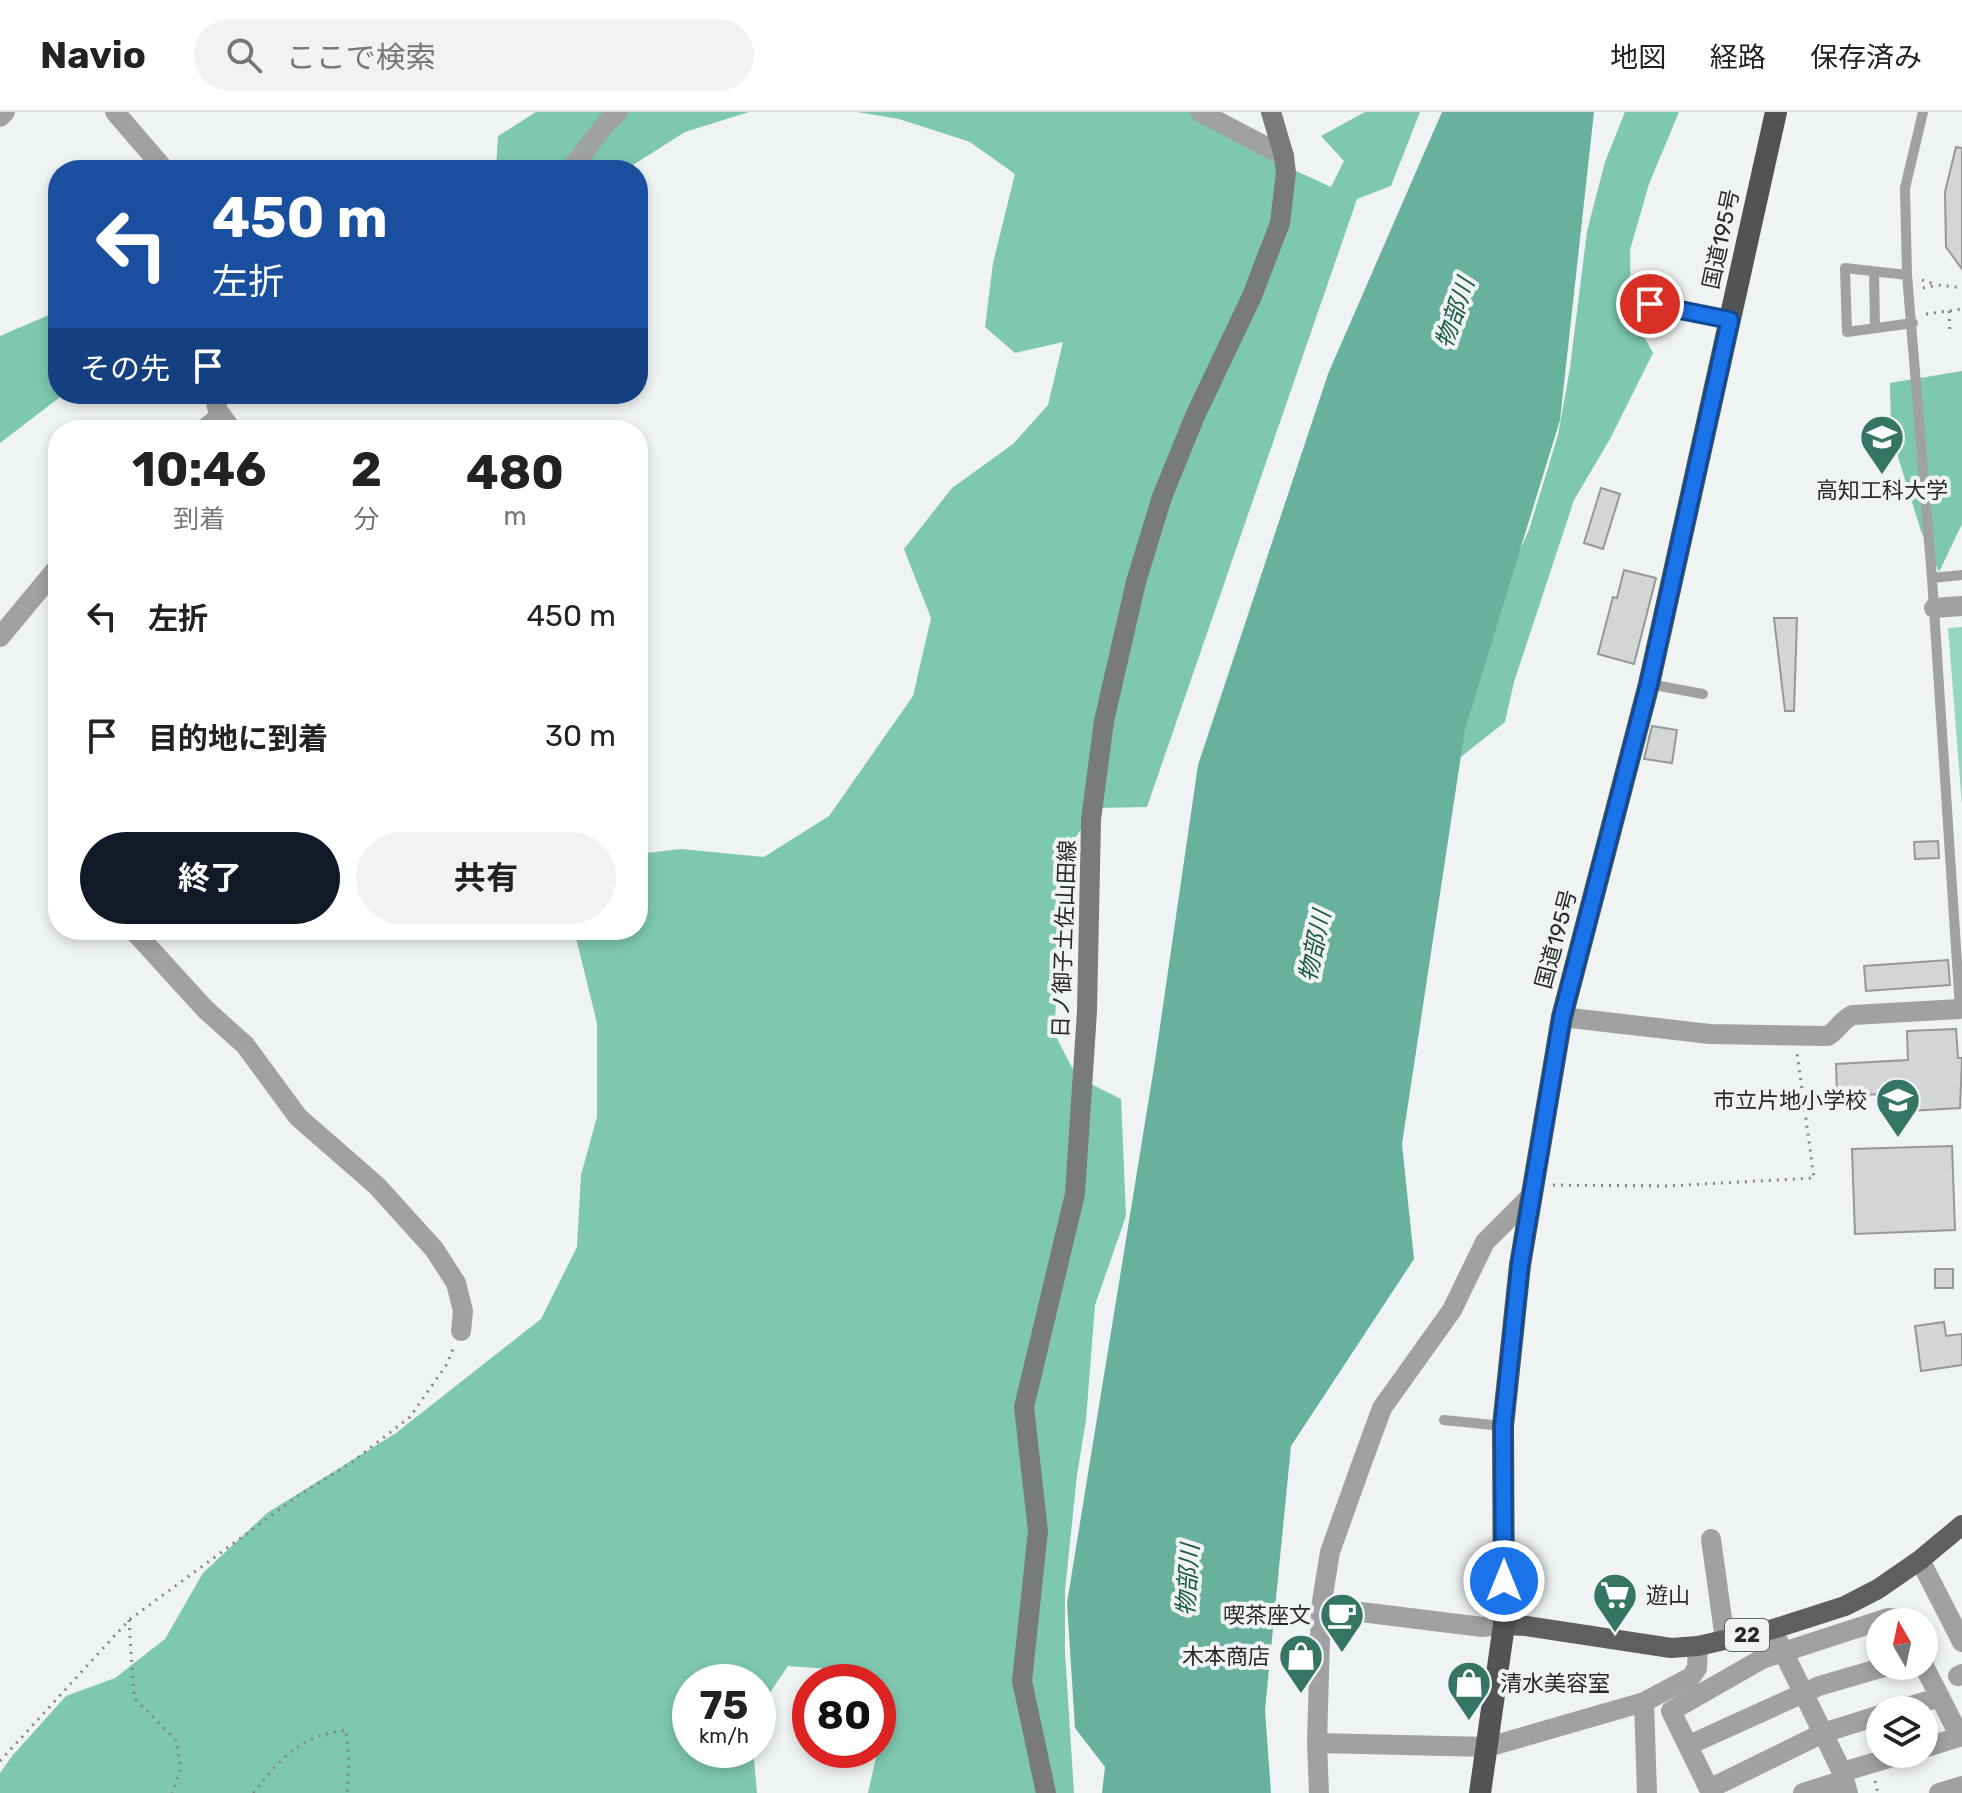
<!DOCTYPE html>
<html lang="ja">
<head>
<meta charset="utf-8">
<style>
  :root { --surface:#fff; --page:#f2f2f2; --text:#222; --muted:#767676; --line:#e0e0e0; --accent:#111827 }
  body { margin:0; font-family:Rubik,"Noto Sans JP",sans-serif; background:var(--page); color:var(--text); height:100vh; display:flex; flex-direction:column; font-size:30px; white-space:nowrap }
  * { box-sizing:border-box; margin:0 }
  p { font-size:26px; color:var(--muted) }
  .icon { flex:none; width:44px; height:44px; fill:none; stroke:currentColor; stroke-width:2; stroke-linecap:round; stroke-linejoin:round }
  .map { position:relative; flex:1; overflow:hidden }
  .side { position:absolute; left:48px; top:308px; width:600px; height:520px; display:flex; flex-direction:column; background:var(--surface); border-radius:32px; box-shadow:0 4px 12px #0003 }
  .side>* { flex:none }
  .guide { position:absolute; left:48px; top:48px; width:600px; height:244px; border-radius:32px; box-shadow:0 4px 12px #0003; background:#1a4fa0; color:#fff; overflow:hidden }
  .needle { width:52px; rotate:351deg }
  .buttons { position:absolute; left:1866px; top:1496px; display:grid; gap:16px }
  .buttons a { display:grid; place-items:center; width:72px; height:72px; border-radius:50%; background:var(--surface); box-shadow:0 4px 12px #0003; font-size:40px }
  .speed { position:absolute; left:672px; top:1552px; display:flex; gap:16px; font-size:40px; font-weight:700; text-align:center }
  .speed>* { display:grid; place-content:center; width:104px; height:104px; border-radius:50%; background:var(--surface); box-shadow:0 4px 12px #0003; line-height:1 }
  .speed small { font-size:20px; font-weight:400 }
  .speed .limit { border:12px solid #d22; background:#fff; color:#111 }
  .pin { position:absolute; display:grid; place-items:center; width:68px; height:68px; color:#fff; margin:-34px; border:4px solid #fff; border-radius:50%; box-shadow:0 2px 8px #0007 }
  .me { position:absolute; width:88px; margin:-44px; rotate:0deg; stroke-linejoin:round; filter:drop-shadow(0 0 6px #0008) }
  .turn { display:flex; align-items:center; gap:28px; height:168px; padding:0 32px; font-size:36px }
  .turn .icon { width:104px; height:104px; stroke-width:2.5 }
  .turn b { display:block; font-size:56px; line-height:68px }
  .then { display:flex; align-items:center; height:76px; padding:0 32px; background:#0003; gap:16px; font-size:30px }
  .eta { display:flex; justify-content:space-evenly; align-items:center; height:136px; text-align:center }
  .eta b { font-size:48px; font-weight:700; line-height:56px }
  .action { display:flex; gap:16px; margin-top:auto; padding:16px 32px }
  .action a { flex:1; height:92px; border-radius:48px; background:var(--accent); color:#fff; font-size:32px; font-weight:700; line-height:92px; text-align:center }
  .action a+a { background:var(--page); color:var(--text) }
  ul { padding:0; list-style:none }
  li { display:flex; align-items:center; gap:24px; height:120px; padding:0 32px }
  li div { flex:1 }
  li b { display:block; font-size:30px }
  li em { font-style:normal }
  header { display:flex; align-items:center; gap:48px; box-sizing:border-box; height:112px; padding:0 40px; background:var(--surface); border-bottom:2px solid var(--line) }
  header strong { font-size:38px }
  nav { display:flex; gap:44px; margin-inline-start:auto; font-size:28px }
  .search { width:560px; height:72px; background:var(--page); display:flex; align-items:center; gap:20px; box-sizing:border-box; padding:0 28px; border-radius:44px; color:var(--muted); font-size:30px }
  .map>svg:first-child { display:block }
  .green { fill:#95d6c2 }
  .forest { fill:#7ec7b1 }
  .water { fill:#68b19c }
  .building { fill:#d3d6d5; stroke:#959897; stroke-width:2 }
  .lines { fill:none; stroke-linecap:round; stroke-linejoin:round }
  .path { stroke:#848685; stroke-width:3; stroke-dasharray:2 6; stroke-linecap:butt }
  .service { stroke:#a0a2a1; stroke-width:10 }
  .minor { stroke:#a0a2a1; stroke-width:20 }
  .secondary { stroke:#797b7b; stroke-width:20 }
  .primary { stroke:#5e605f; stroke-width:20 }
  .trunk { stroke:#525454; stroke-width:22 }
  .route-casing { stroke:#114b97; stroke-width:20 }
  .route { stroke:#1a73e8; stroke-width:14 }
  .labels { text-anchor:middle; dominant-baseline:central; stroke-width:8; stroke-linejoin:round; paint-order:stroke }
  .shield { fill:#eff3f1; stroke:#646665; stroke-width:2 }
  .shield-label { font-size:20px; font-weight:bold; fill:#282929 }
  .street-label { font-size:22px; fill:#282929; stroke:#eff3f1 }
  .poi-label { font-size:22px; fill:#282929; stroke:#eff3f1; text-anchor:end }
  .water-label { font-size:24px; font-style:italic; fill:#1c5849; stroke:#eff3f1 }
</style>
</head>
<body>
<header>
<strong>Navio</strong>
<div class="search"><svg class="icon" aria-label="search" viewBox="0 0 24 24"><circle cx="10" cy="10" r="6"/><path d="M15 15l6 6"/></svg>ここで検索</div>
<nav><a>地図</a><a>経路</a><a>保存済み</a></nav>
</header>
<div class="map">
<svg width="1962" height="1681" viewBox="0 0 1962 1681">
  <rect width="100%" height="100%" fill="#eff3f1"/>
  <!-- green -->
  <path class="green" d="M1962,515v178l-14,-177z"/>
  <!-- forest -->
  <path class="forest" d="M536,0h213l-64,20 -52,33 -16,5 -121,-1 2,-33z
    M857,0h337l87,52 50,23 13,-26 -23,-25 44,-24h55l-29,74 -34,13 -210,608 -52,1 -33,50v57l-8,118 23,44 44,22 5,117 -31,89 -9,115 -9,55 -12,115v61l9,142h-206l11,-49 -1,-62h-21l-13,-12 -56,-4 -30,44v-28h-68v68h63l4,43h-757v-20l13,-18 53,-59 49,-18 50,-39 38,-66 64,-60 129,-80 145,-114 36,-72 4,-72 16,-58v-94l-23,-93h64v-76l43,-5 83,8 65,-41 84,-120 18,-78 -27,-69 48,-61 61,-44 35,-39 15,-63 -48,11 -30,-26 8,-64 22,-89 -45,-32 -71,-23z
    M1625,0h54l-30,72 -19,66 1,63 22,40 -43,86 -36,61 -60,182 -9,40 -48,38 1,-54 36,-100 35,-76 29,-95 12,-67 17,-137 18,-69z
    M58,199v83h6l-64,49v-107z
    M1962,259v153l-23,48 -18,-41 -30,-97 -1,-51z"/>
  <!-- water -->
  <path class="water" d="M1442,0h152l-34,308 -95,309 -63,415 12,115 -123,187 -26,264 6,83h-169l3,-26 -30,-39 -8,-125 88,-542 43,-296 130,-391z"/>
  <!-- building -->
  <path class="building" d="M1956,35l6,1v121l-16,-22 -1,-55z
    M1601,376l19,6 -17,55 -19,-6z
    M1624,458l32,8 -22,86 -36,-10 15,-57 4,1z
    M1774,506h23l-3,93h-9z
    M1652,614l25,4 -5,33 -28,-4z
    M1938,729l1,17 -24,1 -1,-17z
    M1948,848l2,25 -84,6 -2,-25z
    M1956,917l2,29h4l-2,50 -50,3v-11l-24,1 -1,-7 -48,2 -1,-32 72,-4 -1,-29z
    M1952,1034l3,84 -100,4 -3,-85z
    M1935,1157h18v19h-18z
    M1944,1210l2,14 16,-2v31l-41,6 -6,-45z"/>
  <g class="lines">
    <!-- path -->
    <path class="path" d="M1922,168l15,5
      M1923,176l15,-3 24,3
      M1949,199l1,23
      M1926,202l36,-5
      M1553,1073l114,1 147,-8 -17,-125
      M129,1508l5,78 42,42 5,29 -9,24
      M0,1649l129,-141 169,-124 54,-34 58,-45 37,-53 6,-15
      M1875,1669l3,12
      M253,1681c30,-36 44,-56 93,-63l3,33 -2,30"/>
    <!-- service -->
    <path class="service" d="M1923,0l-18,76 2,87 25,303 28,431
      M1874,160l1,56
      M1907,163l-62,-7 2,64 66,-9
      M1650,192l80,16
      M1932,466l30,-3
      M1649,572l54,10
      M1444,1308l59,6"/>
    <!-- minor -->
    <path class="minor" d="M115,0l50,58
      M1200,0l84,44
      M0,5l5,-5
      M570,58l37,-48 11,-10
      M214,282l4,17 14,19
      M203,318l18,-14
      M1934,496l28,-2
      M0,525l58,-70
      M133,818l72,79 40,36 53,72 79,69 57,63 22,34 7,28 -2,20
      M1562,905l148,17 118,2c10,-6 14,-17 25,-21l107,-6
      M1711,1427l14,101
      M1920,1448l42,82
      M1321,1495l161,20 22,-2
      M1778,1529l64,131 6,21
      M1924,1554l36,71
      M1958,1564l4,-2
      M1644,1590l3,91
      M1897,1598l43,-13
      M1317,1631l171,4 156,-45 47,-25 6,-9 1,-22
      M1689,1633l130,-59 69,-20
      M1924,1636l38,-12
      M1842,1660l61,-18
      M1709,1677l114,-56 57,-18
      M1319,1681l-2,-50 4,-136 9,-55 30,-84 22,-60 70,-98 33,-68 46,-46
      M1711,1681l-40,-82 91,-52 126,-41 13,1 1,3
      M1803,1681l41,-13
      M1939,1681l23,-7"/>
    <!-- secondary -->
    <path class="secondary" d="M1046,1681l-24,-112 16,-150 -14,-124 51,-213 12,-183 4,-191 13,-99 32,-139 26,-85 33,-81 57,-120 28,-73 6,-50 -2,-17 -13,-44"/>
    <!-- primary -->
    <path class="primary" d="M1504,1513l22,1 145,22 27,-2 75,-17 72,-23 33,-17 42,-29 42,-35"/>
    <!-- trunk -->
    <path class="trunk" d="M1480,1681l24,-168 -1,-199 17,-161 42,-248 87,-333 127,-572"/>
  </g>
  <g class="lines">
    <!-- route casing -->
    <g class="route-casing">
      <path id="route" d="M1504,1469l-1,-155 17,-161 42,-248 87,-333 81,-364 -80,-16"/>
    </g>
    <!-- route -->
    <use href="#route" class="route"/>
  </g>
  <!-- icons -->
  <defs>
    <g id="university-pin" transform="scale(2.3)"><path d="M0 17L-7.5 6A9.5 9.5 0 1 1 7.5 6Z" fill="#357563" stroke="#eff3f1"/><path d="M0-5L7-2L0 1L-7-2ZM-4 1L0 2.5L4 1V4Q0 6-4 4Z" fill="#fff"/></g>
    <g id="school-pin" transform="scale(2.3)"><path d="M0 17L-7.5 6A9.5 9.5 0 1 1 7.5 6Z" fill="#357563" stroke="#eff3f1"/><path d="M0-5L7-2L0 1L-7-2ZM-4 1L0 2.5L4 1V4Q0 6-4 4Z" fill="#fff"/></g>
    <g id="supermarket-pin" transform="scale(2.3)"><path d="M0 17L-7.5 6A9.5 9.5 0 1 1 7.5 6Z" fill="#357563" stroke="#eff3f1"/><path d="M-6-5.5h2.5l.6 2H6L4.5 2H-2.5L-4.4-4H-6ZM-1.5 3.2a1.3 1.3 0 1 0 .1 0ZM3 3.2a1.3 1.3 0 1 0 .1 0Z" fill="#fff"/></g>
    <g id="cafe-pin" transform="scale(2.3)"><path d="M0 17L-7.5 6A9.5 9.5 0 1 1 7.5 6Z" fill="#357563" stroke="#eff3f1"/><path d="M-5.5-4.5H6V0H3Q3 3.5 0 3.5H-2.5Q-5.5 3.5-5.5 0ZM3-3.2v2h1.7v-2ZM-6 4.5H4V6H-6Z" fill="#fff"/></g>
    <g id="shop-pin" transform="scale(2.3)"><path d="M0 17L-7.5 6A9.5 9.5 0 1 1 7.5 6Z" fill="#357563" stroke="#eff3f1"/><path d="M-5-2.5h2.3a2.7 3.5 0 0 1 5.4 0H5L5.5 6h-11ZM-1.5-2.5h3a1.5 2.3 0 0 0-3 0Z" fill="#fff"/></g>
  </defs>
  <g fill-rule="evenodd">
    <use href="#university-pin" x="1882" y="325"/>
    <use href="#school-pin" x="1898" y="988"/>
    <use href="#supermarket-pin" x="1615" y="1483"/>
    <use href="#cafe-pin" x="1342" y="1503"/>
    <use href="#shop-pin" x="1301" y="1544"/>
    <use href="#shop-pin" x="1469" y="1571"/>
  </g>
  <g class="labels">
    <!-- shield labels -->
    <rect class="shield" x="1725" y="1507" width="44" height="32" rx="6"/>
    <g class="shield-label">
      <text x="1747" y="1523">22</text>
    </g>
    <!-- street labels -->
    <g class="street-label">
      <text transform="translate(1721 127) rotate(-78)">国道195号</text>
      <text transform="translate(1064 827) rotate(-88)">日ノ御子土佐山田線</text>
      <text transform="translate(1556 827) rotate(-75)">国道195号</text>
    </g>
    <!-- poi labels -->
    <g class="poi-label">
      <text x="1882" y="378" text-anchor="middle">高知工科大学</text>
      <text x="1867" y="988">市立片地小学校</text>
      <text x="1646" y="1483" text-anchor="start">遊山</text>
      <text x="1311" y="1503">喫茶座文</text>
      <text x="1270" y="1544">木本商店</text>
      <text x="1500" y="1571" text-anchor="start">清水美容室</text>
    </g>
    <!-- water labels -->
    <g class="water-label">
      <text transform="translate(1455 201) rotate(-71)">物部川</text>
      <text transform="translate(1315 834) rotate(-78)">物部川</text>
      <text transform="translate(1188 1468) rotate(-86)">物部川</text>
    </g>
  </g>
</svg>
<div class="buttons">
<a><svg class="needle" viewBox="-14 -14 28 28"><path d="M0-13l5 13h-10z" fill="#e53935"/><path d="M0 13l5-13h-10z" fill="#767676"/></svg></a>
<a><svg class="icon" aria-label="layers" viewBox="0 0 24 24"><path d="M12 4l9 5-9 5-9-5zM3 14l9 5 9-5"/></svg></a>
</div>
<div class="speed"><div>75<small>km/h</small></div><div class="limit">80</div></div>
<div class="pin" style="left:1650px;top:192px;background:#d93025"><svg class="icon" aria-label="arrive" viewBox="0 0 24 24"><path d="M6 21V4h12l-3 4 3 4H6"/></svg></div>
<svg class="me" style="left:1504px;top:1469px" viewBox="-20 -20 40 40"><circle r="17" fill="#1a73e8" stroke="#fff" stroke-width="3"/><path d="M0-11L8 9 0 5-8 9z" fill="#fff"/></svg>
<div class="guide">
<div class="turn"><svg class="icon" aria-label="left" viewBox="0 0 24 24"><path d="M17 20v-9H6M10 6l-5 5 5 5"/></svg><div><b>450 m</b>左折</div></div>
<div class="then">その先<svg class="icon" aria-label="arrive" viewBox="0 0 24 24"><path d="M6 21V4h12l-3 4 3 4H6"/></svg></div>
</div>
<section class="side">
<div class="eta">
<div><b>10:46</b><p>到着</p></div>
<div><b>2</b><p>分</p></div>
<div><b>480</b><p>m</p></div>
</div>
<ul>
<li><svg class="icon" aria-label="left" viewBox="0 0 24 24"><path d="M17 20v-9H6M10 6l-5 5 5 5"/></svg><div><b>左折</b></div><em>450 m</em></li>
<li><svg class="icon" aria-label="arrive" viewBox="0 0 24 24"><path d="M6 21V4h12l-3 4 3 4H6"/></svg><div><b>目的地に到着</b></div><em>30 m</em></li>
</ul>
<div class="action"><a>終了</a><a>共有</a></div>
</section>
</div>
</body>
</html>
